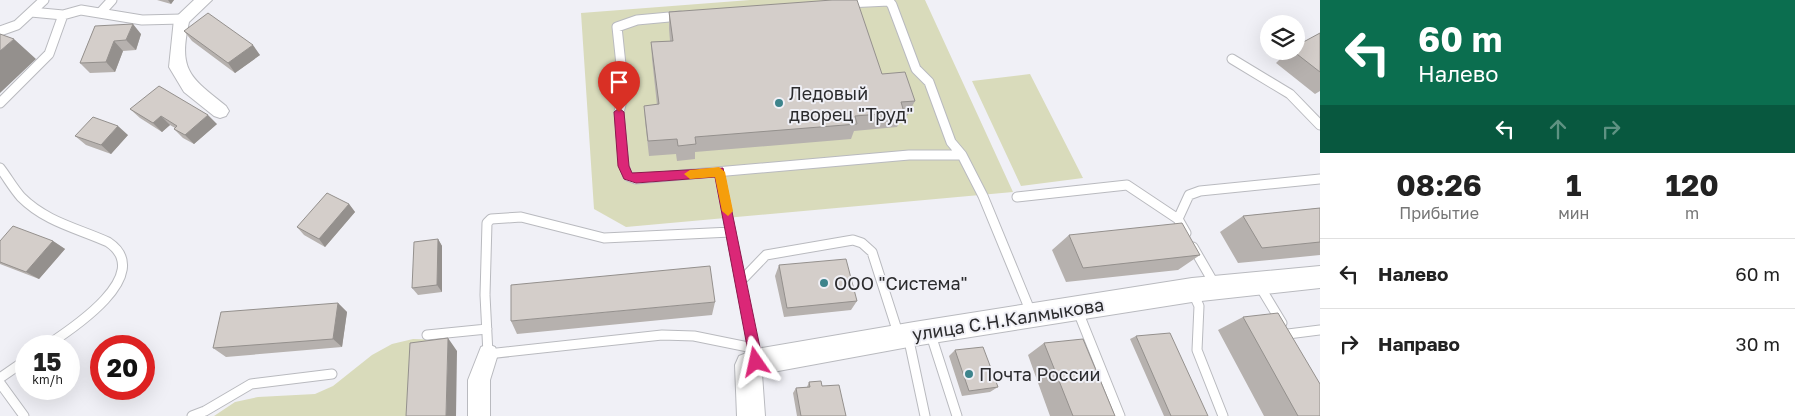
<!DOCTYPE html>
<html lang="ru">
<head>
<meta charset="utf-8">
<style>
  :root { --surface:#fff; --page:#f2f2f2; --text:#222; --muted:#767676; --line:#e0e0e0 }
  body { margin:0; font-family:"Golos Text",sans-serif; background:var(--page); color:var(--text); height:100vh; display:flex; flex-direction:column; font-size:19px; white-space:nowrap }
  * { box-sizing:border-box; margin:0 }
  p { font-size:16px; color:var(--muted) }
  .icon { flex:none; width:28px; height:28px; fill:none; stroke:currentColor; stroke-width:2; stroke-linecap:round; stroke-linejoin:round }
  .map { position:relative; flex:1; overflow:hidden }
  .panel { display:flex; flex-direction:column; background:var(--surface); width:475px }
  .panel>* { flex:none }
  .banner { background:#0b6e4f; color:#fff; overflow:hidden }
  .controls { position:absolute; left:1260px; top:15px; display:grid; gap:10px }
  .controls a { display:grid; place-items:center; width:45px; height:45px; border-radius:50%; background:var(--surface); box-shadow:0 5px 20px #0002; font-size:25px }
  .speed { position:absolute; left:15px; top:335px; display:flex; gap:10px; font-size:25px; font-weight:700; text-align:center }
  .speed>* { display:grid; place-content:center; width:65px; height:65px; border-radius:50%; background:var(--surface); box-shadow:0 5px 20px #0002; line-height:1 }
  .speed small { font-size:12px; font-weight:400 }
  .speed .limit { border:8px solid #d22; background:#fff; color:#111 }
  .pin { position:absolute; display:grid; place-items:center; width:42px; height:42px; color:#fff; margin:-51px -21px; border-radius:50% 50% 50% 0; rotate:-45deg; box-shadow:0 0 5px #0007 }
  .pin .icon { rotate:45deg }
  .me { position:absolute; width:55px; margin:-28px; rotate:349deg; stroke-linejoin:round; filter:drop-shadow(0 0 4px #0008) }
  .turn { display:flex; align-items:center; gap:18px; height:105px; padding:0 15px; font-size:22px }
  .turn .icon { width:65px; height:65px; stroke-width:2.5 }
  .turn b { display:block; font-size:35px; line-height:42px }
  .lanes { display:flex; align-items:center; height:48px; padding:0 15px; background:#0003; justify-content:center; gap:25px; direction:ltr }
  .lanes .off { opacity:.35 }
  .eta { display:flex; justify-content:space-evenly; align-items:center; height:85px; text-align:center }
  .eta b { font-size:30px; font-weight:700; line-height:35px }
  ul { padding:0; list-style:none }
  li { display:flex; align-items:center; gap:15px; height:70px; padding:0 15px; border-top:1px solid var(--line) }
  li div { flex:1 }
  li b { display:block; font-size:19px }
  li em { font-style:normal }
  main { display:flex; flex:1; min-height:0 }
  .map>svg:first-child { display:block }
  .green { fill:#d9dbbb }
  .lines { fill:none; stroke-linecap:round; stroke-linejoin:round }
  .service-casing { stroke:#b9babf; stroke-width:11 }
  .minor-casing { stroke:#b9babf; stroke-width:2 }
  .tertiary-casing { stroke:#b9babf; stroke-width:2 }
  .service { stroke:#fff; stroke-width:9 }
  .minor { fill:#fff; fill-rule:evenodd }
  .tertiary { fill:#fff; fill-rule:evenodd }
  .wall { fill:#b6b1ae }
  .shaded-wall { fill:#94908d }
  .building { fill:#d4ceca; stroke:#94908d }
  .route { fill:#db2777; stroke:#8e194d }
  .slow { fill:#f59e0b }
  .poi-dot { fill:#3d848c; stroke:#f0f0f6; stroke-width:2 }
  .labels { text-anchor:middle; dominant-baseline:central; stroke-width:4; stroke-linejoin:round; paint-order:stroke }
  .poi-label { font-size:18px; fill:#2b2b2d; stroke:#f0f0f6; text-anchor:start }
  .street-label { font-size:18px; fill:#2b2b2d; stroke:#f0f0f6 }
</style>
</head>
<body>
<main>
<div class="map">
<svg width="1320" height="416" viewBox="0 0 1320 416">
  <rect width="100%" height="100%" fill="#f0f0f6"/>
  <!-- green -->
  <path class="green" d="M750,0h175l88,192 -387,35 -32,-18 -13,-196z
    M1030,74l53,104 -62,8 -49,-105z
    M413,339l34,1 -29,76h-204l21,-14 23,-5 57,-3 18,-8 39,-31 20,-11z"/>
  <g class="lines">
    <!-- service casing -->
    <g class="service-casing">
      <path id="service" d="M847,3l42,-2 3,4 24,64 13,13 22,60 11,13 21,41 49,119
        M31,12l32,3 18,-5 61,10 40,-1
        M101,12l11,-12
        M680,16l-43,4 -20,7 7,66 -5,19 5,54 4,10 8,3 273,-24h53
        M0,31l17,-6 27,-25
        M1232,59l58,35 30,31
        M0,103l49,-49 14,-39
        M0,168c7,9 13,20 21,29 25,25 56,31 87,45 48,32 -36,87 -62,104
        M719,172l35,180
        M1017,197l110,-12 51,34
        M731,232l-127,6 -83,-21 -30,2 -4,4 -2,72 3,59 174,-19 32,1 59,12
        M1186,233l-8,-14 11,-24 11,-4 120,-12
        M1193,247l22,38
        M741,281l25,-26 87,-15 9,3 10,9 27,84
        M1259,285l23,38
        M1192,291l7,15 -2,44 26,66
        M1077,309l43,107
        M930,332l27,84
        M1288,334l32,-4
        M427,335l60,-6
        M908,336l17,80
        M0,378l26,-18
        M0,383l24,33
        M192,416l13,-5 46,-27 81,-10"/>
    </g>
    <!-- minor casing -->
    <g class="minor-casing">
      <path id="minor" d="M194,0h18l-23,22c-11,49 1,55 37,84l3,5 -3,5 -6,2 -6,-2 -30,-24 -15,-25 5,-48z
        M488,344l7,3 3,7 -8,26v36h-22v-36l13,-33z"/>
    </g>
    <!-- tertiary casing -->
    <g class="tertiary-casing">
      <path id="tertiary" d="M1320,266v22l-128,14 -278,44 -152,28 3,42h-28l-2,-51 4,-9 17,-7 158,-27 278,-44z"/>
    </g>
    <!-- service -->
    <use href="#service" class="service"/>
    <!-- minor -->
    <use href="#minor" class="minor"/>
    <!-- tertiary -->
    <use href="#tertiary" class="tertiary"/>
  </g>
  <!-- wall -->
  <path class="wall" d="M157,0h17l-3,4z
    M669,12l213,62 33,27 -8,15 -5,1 -5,10 -43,4 -3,8 -156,13v7l-18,2 -1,-7 -27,2 -4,-35 -1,-15 13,-1 -5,-46 -1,-17 19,-1 -1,-12z
    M95,26l46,8 -5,16 -13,1 -8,21 -25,1 -10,-10z
    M184,31l76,24 -25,18 -43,-32z
    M1320,33v58l-5,3 -39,-31 12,-12h8z
    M130,109l87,15 -23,20 -11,-6 -9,-9 1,-1 -5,-3 -8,7 -22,-14z
    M128,135l-17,19 -25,-9 -11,-9z
    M349,204l6,8 -30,35 -21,-12 -7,-8z
    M1320,208v47l-82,8 -18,-31 23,-16z
    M1069,235l131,20 -22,15 -112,12 -14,-32z
    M438,239l4,7v46l-24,3 -6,-7z
    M0,241h53l12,8 -26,30 -39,-15z
    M779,265l78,36 -6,9 -67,7 -9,-41z
    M715,302l-3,13 -195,19 -6,-13z
    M338,303l9,9 -5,35 -116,10 -13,-9z
    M1243,317l77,99h-56l-46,-86z
    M1136,336l72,80h-44l-34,-77z
    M1044,343l71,73h-65l-22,-61z
    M955,350l43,37 -8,5 -28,4 -13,-40z
    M809,382l13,4 24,30h-49l-4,-23 3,-5 11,-1z"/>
  <!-- shaded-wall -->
  <path class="shaded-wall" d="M168,0h6l-3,4z
    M133,24l8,10 -5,16 -10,-10z
    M14,39l22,20 -36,34v-42z
    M114,41l9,10 -8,21 -9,-10z
    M253,45l7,10 -25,18 -7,-10z
    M208,115l9,9 -23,20 -9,-9z
    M161,116l9,9 -8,7 -9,-9z
    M118,126l10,9 -17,19 -10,-9z
    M349,204l6,8 -30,35 -6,-8z
    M438,239l4,7v46l-5,-7z
    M53,241l12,8 -26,30 -13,-7z
    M338,303l9,9 -5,35 -9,-8z
    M448,338l9,13 -1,65h-10z"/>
  <!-- building -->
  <path class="building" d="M832,0h25l25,74 23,-2 10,29 -14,1 3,10 -49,4 2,8 -162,13 1,7 -18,2 -1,-7 -29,2 -4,-35 15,-2 -8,-62 22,-1 -4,-29z
    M208,13l45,32 -25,18 -44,-32z
    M133,24l-7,16 -12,1 -8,21 -26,1 15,-37z
    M1320,33v39l-27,-21h3v-5z
    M0,34l14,5 -14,12z
    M159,86l49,29 -23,20 -11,-6 3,-3 -16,-10 -8,7 -23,-14z
    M93,117l25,9 -17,19 -26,-9z
    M327,193l22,11 -30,35 -22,-12z
    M1320,208v34l-58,6 -19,-32z
    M1182,223l18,32 -117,13 -14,-33z
    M13,226l40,15 -27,31 -26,-10v-21z
    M438,239l-1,46 -25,3 2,-46z
    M846,259l11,42 -70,7 -8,-43z
    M710,266l5,36 -204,19v-36z
    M338,303l-5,36 -120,9 8,-36z
    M1278,313l42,71v32h-22l-55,-99z
    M1170,333l38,83h-37l-35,-80z
    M448,338l-2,78h-40l4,-73z
    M1083,339l32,77h-42l-29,-73z
    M983,347l15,40 -29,4 -14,-41z
    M821,381l1,5 17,-1 7,31h-45l-5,-28 14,-1 -1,-5z"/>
  <!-- route -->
  <path class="route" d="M619,108l5,4 5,54 3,7 91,-5 40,194 -2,5 -5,2 -4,-2 -2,-5 -35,-185 -79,6 -12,-4 -6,-13 -4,-54z"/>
  <!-- slow -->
  <path class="slow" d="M719,167l6,5 8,39 -5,5 -6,-5 -7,-34 -25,2 -6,-5 6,-4z"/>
  <!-- markers -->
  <g class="poi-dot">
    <circle cx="779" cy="103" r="5"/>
    <circle cx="824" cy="283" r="5"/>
    <circle cx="969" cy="374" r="5"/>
  </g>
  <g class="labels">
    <!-- poi labels -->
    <g class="poi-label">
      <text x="789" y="93">Ледовый<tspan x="789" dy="21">дворец "Труд"</tspan></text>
      <text x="834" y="283">ООО "Система"</text>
      <text x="979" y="374">Почта России</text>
    </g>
    <!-- street labels -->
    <g class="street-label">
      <text transform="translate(1008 319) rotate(-9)">улица С.Н.Калмыкова</text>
    </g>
  </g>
</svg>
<div class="controls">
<a><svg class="icon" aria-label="layers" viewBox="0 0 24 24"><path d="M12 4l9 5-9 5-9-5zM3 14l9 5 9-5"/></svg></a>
</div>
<div class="speed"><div>15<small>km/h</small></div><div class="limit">20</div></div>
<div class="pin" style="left:619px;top:112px;background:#d93025"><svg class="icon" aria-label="arrive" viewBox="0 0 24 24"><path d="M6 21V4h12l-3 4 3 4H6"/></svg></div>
<svg class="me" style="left:756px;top:362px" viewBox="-20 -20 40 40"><path d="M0-17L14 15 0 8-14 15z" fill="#db2777" stroke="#fff" stroke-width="4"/></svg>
</div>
<section class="panel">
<div class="banner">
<div class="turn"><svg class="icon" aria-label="left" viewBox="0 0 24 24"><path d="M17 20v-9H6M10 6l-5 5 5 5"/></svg><div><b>60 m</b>Налево</div></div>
<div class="lanes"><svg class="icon" aria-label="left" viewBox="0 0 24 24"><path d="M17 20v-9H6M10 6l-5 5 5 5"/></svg><svg class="icon off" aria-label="ahead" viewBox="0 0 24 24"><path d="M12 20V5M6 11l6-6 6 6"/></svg><svg class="icon off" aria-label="right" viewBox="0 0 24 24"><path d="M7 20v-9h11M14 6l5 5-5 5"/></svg></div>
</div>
<div class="eta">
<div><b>08:26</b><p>Прибытие</p></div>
<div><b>1</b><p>мин</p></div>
<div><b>120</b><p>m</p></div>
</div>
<ul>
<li><svg class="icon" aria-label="left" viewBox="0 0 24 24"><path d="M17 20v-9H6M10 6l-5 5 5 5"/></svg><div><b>Налево</b></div><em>60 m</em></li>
<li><svg class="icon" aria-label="right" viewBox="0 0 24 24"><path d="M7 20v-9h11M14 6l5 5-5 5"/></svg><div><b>Направо</b></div><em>30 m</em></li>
</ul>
</section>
</main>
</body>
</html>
